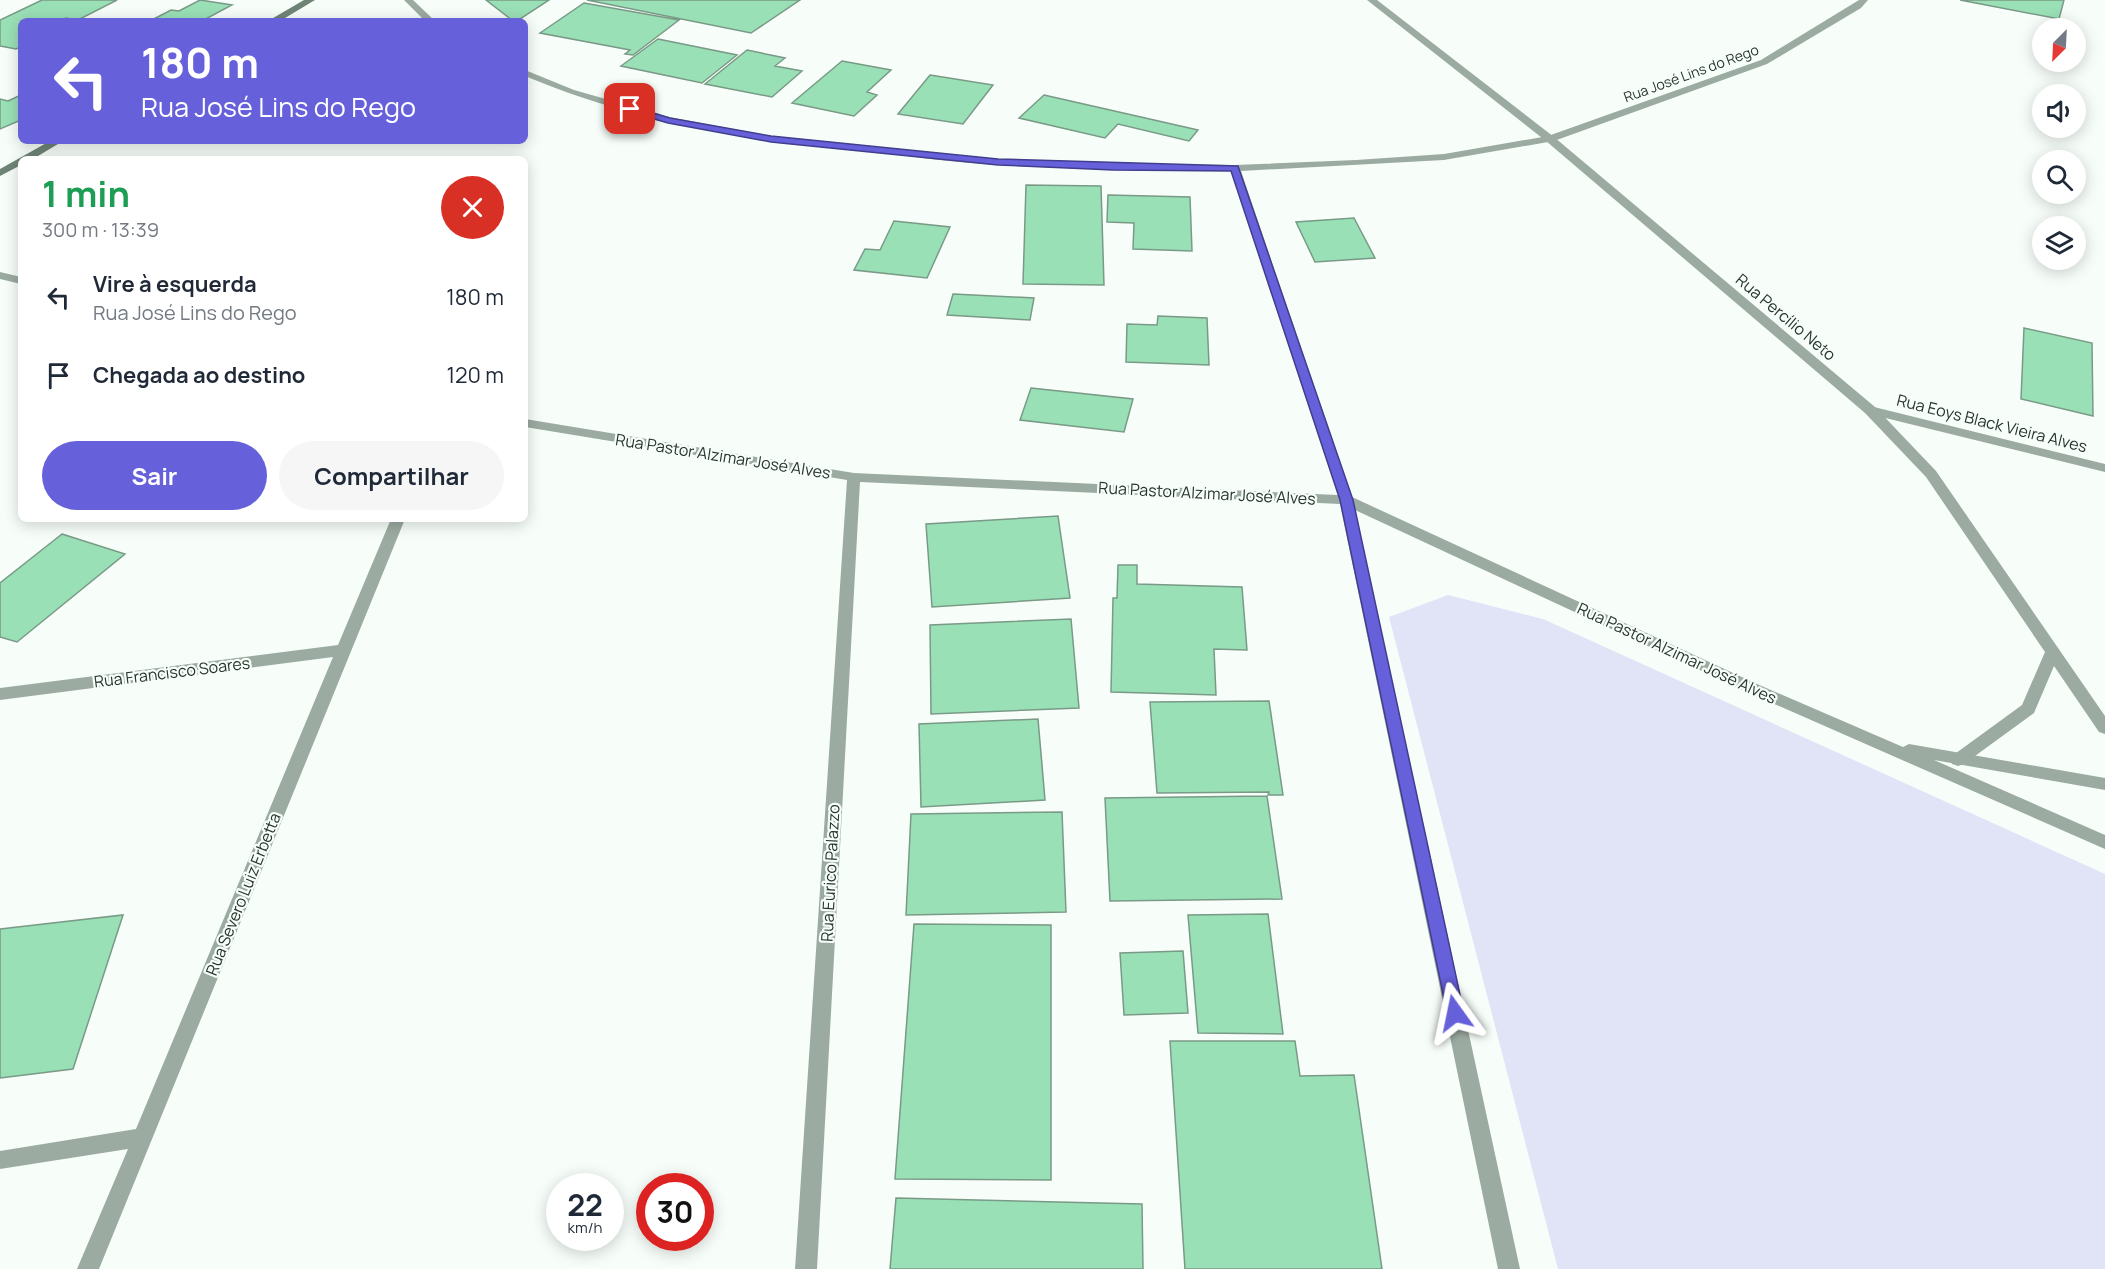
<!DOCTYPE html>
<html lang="pt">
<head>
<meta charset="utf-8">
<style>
  :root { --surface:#fff; --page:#f6f6f7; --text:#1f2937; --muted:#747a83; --accent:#6660da }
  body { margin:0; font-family:Manrope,sans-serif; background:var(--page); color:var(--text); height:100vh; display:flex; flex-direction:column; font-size:22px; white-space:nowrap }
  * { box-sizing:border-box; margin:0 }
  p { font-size:20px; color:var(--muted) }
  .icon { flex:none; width:33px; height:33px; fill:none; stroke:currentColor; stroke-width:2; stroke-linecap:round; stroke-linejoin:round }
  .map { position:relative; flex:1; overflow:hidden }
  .details { position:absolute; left:18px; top:156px; width:510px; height:366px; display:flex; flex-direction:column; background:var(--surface); border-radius:9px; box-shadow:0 3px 15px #0003 }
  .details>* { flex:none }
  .top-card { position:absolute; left:18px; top:18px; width:510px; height:126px; border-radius:9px; box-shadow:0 3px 15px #0003; background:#6660da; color:#fff; overflow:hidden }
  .needle { width:39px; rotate:204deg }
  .controls { position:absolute; left:2032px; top:18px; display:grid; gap:12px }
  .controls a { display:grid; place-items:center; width:54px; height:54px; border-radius:50%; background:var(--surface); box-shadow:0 3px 15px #0003; font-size:30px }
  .speed { position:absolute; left:546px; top:1173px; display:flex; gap:12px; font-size:30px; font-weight:700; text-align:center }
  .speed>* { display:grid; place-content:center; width:78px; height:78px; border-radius:50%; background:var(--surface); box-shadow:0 3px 15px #0003; line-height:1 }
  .speed small { font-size:15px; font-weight:400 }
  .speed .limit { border:9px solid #d22; background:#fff; color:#111 }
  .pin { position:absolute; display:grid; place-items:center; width:51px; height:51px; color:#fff; margin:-26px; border-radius:12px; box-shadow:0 3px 9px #0006 }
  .me { position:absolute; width:66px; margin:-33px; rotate:348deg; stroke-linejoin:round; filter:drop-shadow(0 0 4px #0008) }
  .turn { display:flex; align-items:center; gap:21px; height:126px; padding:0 24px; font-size:27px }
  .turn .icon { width:78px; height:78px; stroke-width:2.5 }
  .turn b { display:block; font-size:42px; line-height:51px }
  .round { display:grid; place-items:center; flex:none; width:63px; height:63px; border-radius:32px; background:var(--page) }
  .overview { display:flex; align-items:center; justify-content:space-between; height:102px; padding:0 24px }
  h1 { font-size:36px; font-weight:700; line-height:45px; color:#1e9e55 }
  .button { display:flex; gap:12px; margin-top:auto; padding:12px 24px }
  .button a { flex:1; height:69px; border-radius:36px; background:var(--accent); color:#fff; font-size:24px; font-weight:700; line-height:69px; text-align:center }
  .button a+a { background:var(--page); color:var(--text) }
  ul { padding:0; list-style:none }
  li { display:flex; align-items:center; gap:18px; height:78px; padding:0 24px }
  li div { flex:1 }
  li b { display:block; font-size:22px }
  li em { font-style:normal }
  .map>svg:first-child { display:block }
  .green { fill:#e1e3f7 }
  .building { fill:#9ae0b7; stroke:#799a86; stroke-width:1.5 }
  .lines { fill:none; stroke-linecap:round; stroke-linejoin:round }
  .minor { fill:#9caba2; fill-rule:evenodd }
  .tertiary { fill:#9caba2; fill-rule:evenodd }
  .secondary { fill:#6f8477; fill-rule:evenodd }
  .route { fill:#6660da; stroke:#423e8e; stroke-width:1.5 }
  .labels { text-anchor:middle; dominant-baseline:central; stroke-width:4.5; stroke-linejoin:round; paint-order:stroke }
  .far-street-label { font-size:14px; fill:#27352d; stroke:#f7fef9 }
  .street-label { font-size:16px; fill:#27352d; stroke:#f7fef9 }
</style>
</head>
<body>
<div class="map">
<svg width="2105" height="1269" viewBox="0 0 2105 1269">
  <rect width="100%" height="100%" fill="#f7fef9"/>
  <!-- green -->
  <path class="green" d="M1448,595l95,24 562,255v395h-547l-169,-652z"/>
  <!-- building -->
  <path class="building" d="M42,0h75l-39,20 -12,-2 -6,3h-39v26l-5,2 -16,-3v-26z
    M200,0l32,5 -30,16h-52l21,-11 8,1z
    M486,0h63l-32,21h-4z
    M587,0h213l-49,33z
    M1960,0h104l-5,19z
    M584,3l95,17 -46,35 -8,-1 5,-4 -90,-17z
    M658,39l79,16 -35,28 -81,-17z
    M747,50l38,8 -10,8 27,5 -30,26 -67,-13z
    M842,61l49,9 -24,22 10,3 -23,21 -62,-13z
    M930,75l63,10 -30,39 -65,-10z
    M21,95v25l-21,9v-30l8,2z
    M1044,95l154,35 -9,11 -71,-17 -13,14 -86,-20z
    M1026,185l75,1 3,99 -81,-1z
    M1108,195l82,2 2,54 -59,-2 1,-26 -27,-1z
    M1354,218l21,40 -60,4 -19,-40z
    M894,221l56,6 -23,51 -73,-8 11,-21 15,1z
    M953,294l81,4 -4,22 -83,-5z
    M1158,316l49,2 2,47 -83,-3 1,-38 30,1z
    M2024,328l68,15 1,73 -72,-17z
    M1031,388l102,11 -9,33 -104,-12z
    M1058,516l12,82 -138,9 -6,-83z
    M62,534l63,20 -108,88 -17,-5v-54z
    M1118,565h19v19l105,3 5,63 -33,-1 2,46 -105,-3 2,-94h4z
    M1071,619l8,89 -148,6 -1,-89z
    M1269,701l14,94h-15l1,-3 -112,1 -7,-91z
    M1038,719l7,81 -124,7 -2,-83z
    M1267,796l15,103 -172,2 -5,-103z
    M1062,812l4,100 -160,3 5,-101z
    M1268,914l15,120 -85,-1 -10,-118z
    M123,915l-50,154 -73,9v-149z
    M914,924l137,1v255l-156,-1z
    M1183,951l5,62 -64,2 -4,-62z
    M1170,1041h125l5,35 54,-1 28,194h-197z
    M896,1198l246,6 1,65h-253z"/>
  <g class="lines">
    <!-- minor -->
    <path class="minor" d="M404,0h9l22,21h-10z
      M1859,0h9l-7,8 -94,56 -213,77 -110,19 -203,11 111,326 405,187 146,63 6,-3 196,34v12l-171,-30 171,75v14l-358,-157 -392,-182 165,759h-22l-158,-765 -480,-22 -43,787h-22l52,-789 -322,-53v-8l329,54 484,22 -107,-324c-77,-1 -154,-1 -231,-6 -42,-2 -85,-8 -127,-13 -121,-12 -234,-28 -348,-76v-6l49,20 95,27 102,19 227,23 115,5 122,1 121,-5 88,-6 104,-18 213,-76z
      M0,272l21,5v7l-21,-5z
      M1870,406l235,58v8l-240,-59 -1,-3z
      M391,519h14l-306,750h-22l51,-120 -128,20v-18l136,-22 197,-472 -333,43v-12l338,-43z"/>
    <!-- tertiary -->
    <path class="tertiary" d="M1367,0h10l177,137 321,270 61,64 169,245v18l-6,-2 -45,-66 -20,47 -70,51 -6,2 -6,-2 -2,-4 2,-4 70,-51 23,-53 -119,-175 -61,-64 -319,-272z"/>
    <!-- secondary -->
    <path class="secondary" d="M304,0h11l-35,21h-12z
      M50,141h13l-30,18h-12v6l-21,11v-7z"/>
  </g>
  <!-- route -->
  <path class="route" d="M630,106l40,12 101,18 227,23 240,7 115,334 111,513 -3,5 -6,2 -6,-2 -2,-5 -107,-513 -109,-329 -118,-1 -115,-5 -227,-23 -103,-19 -42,-12v-4z"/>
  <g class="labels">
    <!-- far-street labels -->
    <g class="far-street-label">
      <text transform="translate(1691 73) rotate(-20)">Rua José Lins do Rego</text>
    </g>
    <!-- street labels -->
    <g class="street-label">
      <text transform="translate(1786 317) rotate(40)">Rua Percílio Neto</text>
      <text transform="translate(1992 423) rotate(14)">Rua Eoys Black Vieira Alves</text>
      <text transform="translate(723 456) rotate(9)">Rua Pastor Alzimar José Alves</text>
      <text transform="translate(1207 493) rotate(3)">Rua Pastor Alzimar José Alves</text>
      <text transform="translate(1677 653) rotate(25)">Rua Pastor Alzimar José Alves</text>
      <text transform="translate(172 672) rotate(-7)">Rua Francisco Soares</text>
      <text transform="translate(830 873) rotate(-87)">Rua Eurico Palazzo</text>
      <text transform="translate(243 894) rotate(-68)">Rua Severo Luiz Erbetta</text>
    </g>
  </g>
</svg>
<div class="controls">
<a><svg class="needle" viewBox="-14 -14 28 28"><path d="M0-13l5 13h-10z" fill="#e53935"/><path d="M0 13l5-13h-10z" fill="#747a83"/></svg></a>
<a><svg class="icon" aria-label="sound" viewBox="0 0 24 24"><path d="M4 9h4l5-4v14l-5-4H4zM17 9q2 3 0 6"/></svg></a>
<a><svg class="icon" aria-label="search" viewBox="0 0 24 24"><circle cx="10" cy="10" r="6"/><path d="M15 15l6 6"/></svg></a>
<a><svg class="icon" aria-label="layers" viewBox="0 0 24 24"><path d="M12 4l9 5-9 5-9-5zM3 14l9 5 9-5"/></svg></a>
</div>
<div class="speed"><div>22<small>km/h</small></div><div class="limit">30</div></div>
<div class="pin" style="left:630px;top:109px;background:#d93025"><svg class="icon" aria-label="arrive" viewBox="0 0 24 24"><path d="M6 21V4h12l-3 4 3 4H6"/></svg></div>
<svg class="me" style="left:1455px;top:1013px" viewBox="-20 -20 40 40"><path d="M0-17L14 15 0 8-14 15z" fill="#6660da" stroke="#fff" stroke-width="4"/></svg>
<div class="top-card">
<div class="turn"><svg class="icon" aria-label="left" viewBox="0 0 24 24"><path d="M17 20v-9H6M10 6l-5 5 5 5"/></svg><div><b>180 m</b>Rua José Lins do Rego</div></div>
</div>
<section class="details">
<div class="overview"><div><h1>1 min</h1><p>300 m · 13:39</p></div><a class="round" style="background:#d93025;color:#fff"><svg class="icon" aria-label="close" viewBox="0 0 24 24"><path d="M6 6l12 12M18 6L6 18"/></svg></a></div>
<ul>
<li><svg class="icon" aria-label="left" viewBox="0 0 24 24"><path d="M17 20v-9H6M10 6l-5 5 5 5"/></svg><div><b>Vire à esquerda</b><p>Rua José Lins do Rego</p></div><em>180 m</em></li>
<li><svg class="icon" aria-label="arrive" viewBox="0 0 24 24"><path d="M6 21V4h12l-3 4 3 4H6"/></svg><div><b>Chegada ao destino</b></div><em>120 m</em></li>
</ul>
<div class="button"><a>Sair</a><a>Compartilhar</a></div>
</section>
</div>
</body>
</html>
